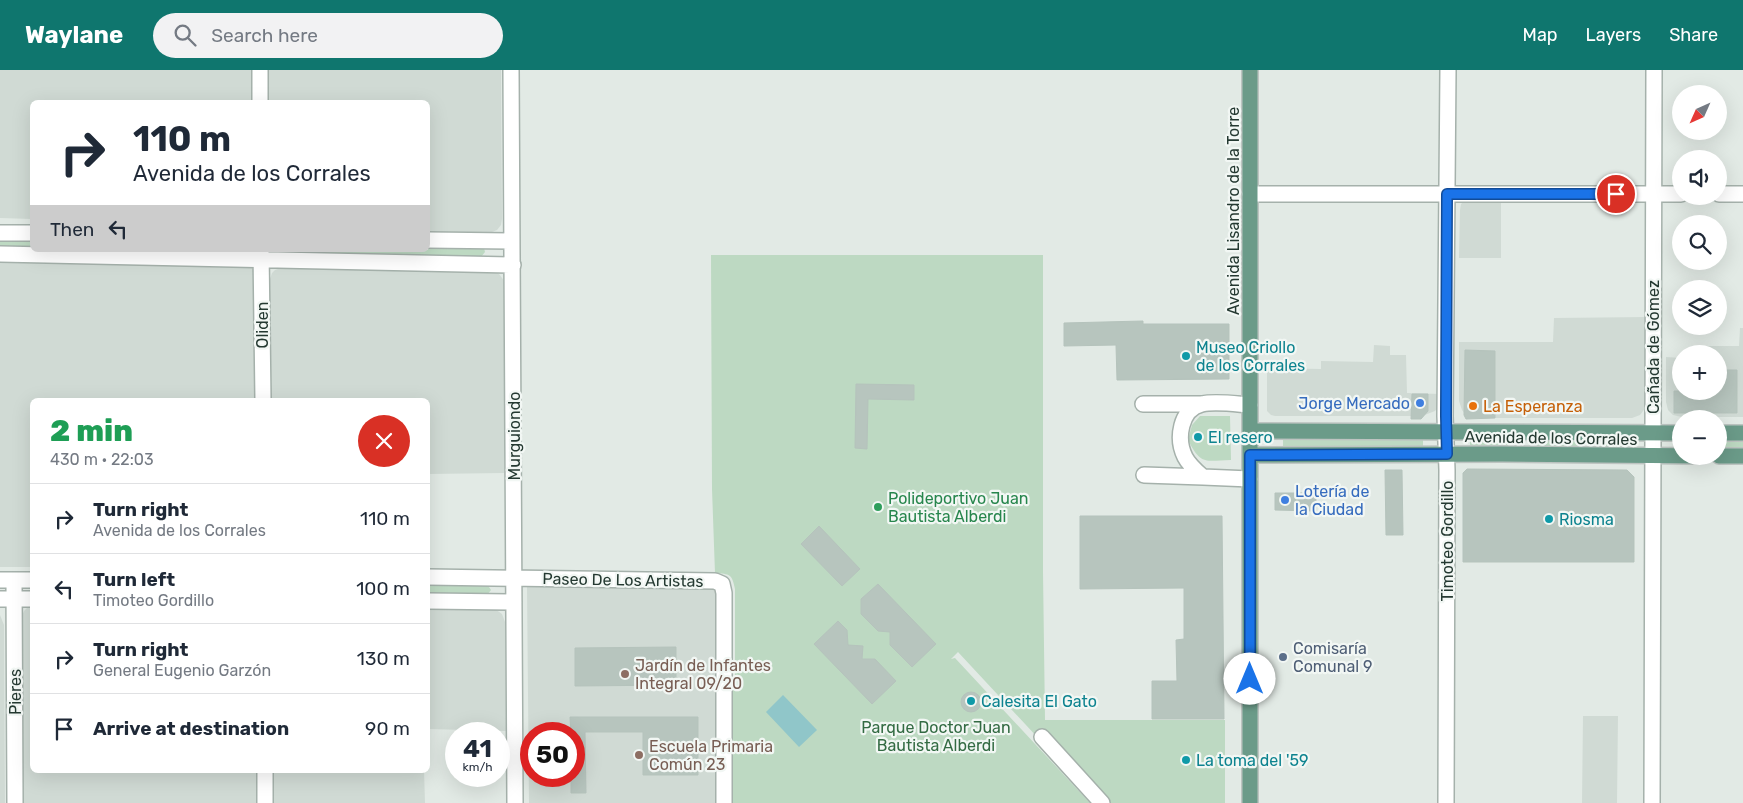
<!DOCTYPE html>
<html lang="en">
<head>
<meta charset="utf-8">
<style>
  :root { --surface:#fff; --page:#f2f2f3; --text:#1f2937; --muted:#747a83; --line:#e0e1e3; --accent:#0f766e }
  body { margin:0; font-family:Rubik,sans-serif; background:var(--page); color:var(--text); height:100vh; display:flex; flex-direction:column; font-size:19px; white-space:nowrap }
  * { box-sizing:border-box; margin:0 }
  p { font-size:16px; color:var(--muted) }
  .icon { flex:none; width:28px; height:28px; fill:none; stroke:currentColor; stroke-width:2; stroke-linecap:round; stroke-linejoin:round }
  .map { position:relative; flex:1; overflow:hidden }
  .panel { position:absolute; left:30px; top:328px; width:400px; height:375px; display:flex; flex-direction:column; background:var(--surface); border-radius:8px; box-shadow:0 5px 20px #0002 }
  .panel>* { flex:none }
  .top-card { position:absolute; left:30px; top:30px; width:400px; height:152px; border-radius:8px; box-shadow:0 5px 20px #0002; background:#fff; color:var(--text); overflow:hidden }
  .needle { width:32px; rotate:225deg }
  .buttons { position:absolute; left:1672px; top:15px; display:grid; gap:10px }
  .buttons a { display:grid; place-items:center; width:55px; height:55px; border-radius:50%; background:var(--surface); box-shadow:0 5px 20px #0002; font-size:25px }
  .speed { position:absolute; left:445px; top:652px; display:flex; gap:10px; font-size:25px; font-weight:700; text-align:center }
  .speed>* { display:grid; place-content:center; width:65px; height:65px; border-radius:50%; background:var(--surface); box-shadow:0 5px 20px #0002; line-height:1 }
  .speed small { font-size:12px; font-weight:400 }
  .speed .limit { border:8px solid #d22; background:#fff; color:#111 }
  .pin { position:absolute; display:grid; place-items:center; width:42px; height:42px; color:#fff; margin:-21px; border:2px solid #fff; border-radius:50%; box-shadow:0 1px 5px #0007 }
  .me { position:absolute; width:55px; margin:-28px; rotate:0deg; stroke-linejoin:round; filter:drop-shadow(0 0 4px #0008) }
  .turn { display:flex; align-items:center; gap:18px; height:105px; padding:0 20px; font-size:22px }
  .turn .icon { width:65px; height:65px; stroke-width:2.5 }
  .turn b { display:block; font-size:35px; line-height:42px }
  .then { display:flex; align-items:center; height:48px; padding:0 20px; background:#0003; gap:10px; font-size:19px }
  .round { display:grid; place-items:center; flex:none; width:52px; height:52px; border-radius:26px; background:var(--page) }
  .summary { display:flex; align-items:center; justify-content:space-between; height:85px; padding:0 20px }
  h1 { font-size:30px; font-weight:800; line-height:38px; color:#1e9e55 }
  ul { padding:0; list-style:none }
  li { display:flex; align-items:center; gap:15px; height:70px; padding:0 20px; border-top:1px solid var(--line) }
  li div { flex:1 }
  li b { display:block; font-size:19px }
  li em { font-style:normal }
  header { display:flex; align-items:center; gap:30px; box-sizing:border-box; height:70px; padding:0 25px; background:var(--accent); color:#fff }
  header strong { font-size:24px }
  nav { display:flex; gap:28px; margin-inline-start:auto; font-size:18px }
  .search { width:350px; height:45px; background:var(--page); display:flex; align-items:center; gap:12px; box-sizing:border-box; padding:0 18px; border-radius:28px; color:var(--muted); font-size:19px }
  .map>svg:first-child { display:block }
  .built { fill:#d0dad4; fill-rule:evenodd }
  .green { fill:#bdd9c2 }
  .water { fill:#90c6c9 }
  .building { fill:#b7c5be; stroke:#b5c3bc }
  .lines { fill:none; stroke-linecap:round; stroke-linejoin:round }
  .minor-casing { stroke:#a5b1ab; stroke-width:18 }
  .major-casing { stroke:#bdc4c1; stroke-width:18 }
  .minor { stroke:#fff; stroke-width:15 }
  .major { stroke:#6b9b89; stroke-width:15 }
  .route-casing { stroke:#114b97; stroke-width:12 }
  .route { stroke:#1a73e8; stroke-width:9 }
  .culture-dot { fill:#0f9aa8; stroke:#f2f7f4; stroke-width:2 }
  .shop-dot { fill:#3f7fe0; stroke:#f2f7f4; stroke-width:2 }
  .food-dot { fill:#e8710a; stroke:#f2f7f4; stroke-width:2 }
  .leisure-dot { fill:#2e9e5b; stroke:#f2f7f4; stroke-width:2 }
  .service-dot { fill:#5c6f8a; stroke:#f2f7f4; stroke-width:2 }
  .education-dot { fill:#8d6e63; stroke:#f2f7f4; stroke-width:2 }
  .labels { text-anchor:middle; dominant-baseline:central; stroke-width:4.5; stroke-linejoin:round; paint-order:stroke }
  .street-label { font-size:16px; fill:#243931; stroke:#f2f7f4 }
  .culture-label { font-size:16px; fill:#0d838f; stroke:#f2f7f4; text-anchor:start }
  .shop-label { font-size:16px; fill:#366cbe; stroke:#f2f7f4; text-anchor:end }
  .food-label { font-size:16px; fill:#c56008; stroke:#f2f7f4; text-anchor:start }
  .leisure-label { font-size:16px; fill:#27864d; stroke:#f2f7f4; text-anchor:start }
  .service-label { font-size:16px; fill:#4e5e75; stroke:#f2f7f4; text-anchor:start }
  .education-label { font-size:16px; fill:#785e54; stroke:#f2f7f4; text-anchor:start }
  .park-label { font-size:16px; fill:#336b43; stroke:#f2f7f4 }
</style>
</head>
<body>
<header>
<strong>Waylane</strong>
<div class="search"><svg class="icon" aria-label="search" viewBox="0 0 24 24"><circle cx="10" cy="10" r="6"/><path d="M15 15l6 6"/></svg>Search here</div>
<nav><a>Map</a><a>Layers</a><a>Share</a></nav>
</header>
<div class="map">
<svg width="1743" height="733" viewBox="0 0 1743 733">
  <rect width="100%" height="100%" fill="#e2eae5"/>
  <!-- built -->
  <path class="built" d="M0,0h255v32h-223v117l-32,-1z
    M268,0h233l1,149 -1,6 -4,5 -10,4 -59,-1v-131h-160z
    M1501,126v62h-42l1,-48 1,-6 7,-6z
    M0,185l251,10 3,6 2,129h-224v167h-32z
    M283,197l212,5 4,2 6,8 1,5 -2,186 -76,1v-74h-157l-2,-118 3,-9 3,-3z
    M1647,247l-1,90 -6,8 -8,3h-157l-10,-4 -3,-4 -3,-9v-59h94l1,-24z
    M1740,258h3v89h-61l-9,-2 -5,-5 -2,-8v-45l15,1v33h38v-37h-13v-8h33z
    M1374,275l16,1v9h16l1,38 34,1 -3,13 -3,4 -13,5h-147l-4,-1 -4,-4v-43l54,1v-8l52,1z
    M527,515l182,2 8,3 4,213h-192zM531,664h43v42h-43z
    M32,533v167h226v33h-235l-2,-185 3,-7z
    M428,538l67,1 7,5 3,8 2,109 -79,-2z
    M0,545l4,10 1,178h-5z
    M1583,646h35l-1,87h-35z
    M272,700h152l1,33h-152z"/>
  <!-- green -->
  <path class="green" d="M0,167l32,1v11h-32z
    M428,175l56,3 1,4 -4,5 -192,-3 -3,-4h142z
    M711,185h332v317l2,148h180v83h-118l-68,-64 -81,-87 -7,7 4,-1 135,145h-360l1,-117 4,-5v-92c-3,-15 -5,-15 -20,-16l-3,-84z
    M1200,346h30l1,44c-27,1 -30,5 -43,-20l4,-15z
    M1283,368h140v11h-140z
    M1470,369h111l1,7h22v-7h24v9h-94v-7h-21v7h-43z
    M1719,369h24v9l-24,1z
    M428,514h59l4,6 -4,5 -59,1z"/>
  <!-- water -->
  <path class="water" d="M783,625l34,35 -18,17 -33,-35z"/>
  <!-- building -->
  <path class="building" d="M1143,251v3h86v55l-112,1 -1,-35 -52,1v-23z
    M1465,280l30,1v67l-29,1 -2,-4z
    M1722,300h15v43h-63v-22h48z
    M856,314l58,1v15l-46,-1 -1,50 -12,-1z
    M1412,324h16v17l-7,8h-10z
    M1467,399l160,1 7,7v85h-171v-89z
    M1385,400h17l1,65h-17z
    M1275,423h41v18l-41,-1z
    M1080,446h142l2,203h-72v-38h25l-1,-41 8,-1v-51l-104,1z
    M819,456l41,43 -18,17 -41,-42z
    M878,514l58,60 -24,23 -22,-22v-13l-12,-1 -17,-17v-15z
    M838,551l9,9 1,15 15,1 -1,13h13l21,22 -24,23 -58,-60z
    M676,577v38l-101,1v-38z
    M961 632a10 10 0 1 1 20 0a10 10 0 1 1-20 0Z
    M570,647h128v58h-55v-43h-58l1,61h-15v-17h3v-42h-3z"/>
  <g class="lines">
    <!-- minor casing -->
    <g class="minor-casing">
      <path id="minor" d="M260,0v32
        M511,0l4,733
        M1250,124h431
        M1719,124h24
        M0,163h32
        M428,170l84,1
        M261,181l2,149
        M0,184l513,11
        M1143,334h58
        M1250,335c-14,-1 -35,-4 -48,-1 -22,5 -26,35 -17,53 4,8 11,14 18,20l47,2
        M1144,405l59,2
        M428,507l287,4 7,3 2,9v210
        M0,510h32
        M14,510l1,223
        M0,529h32
        M428,531l86,1
        M1042,667l60,66
        M265,733v-33
        M1446,733l1,-333 -2,-54 3,-346
        M1652,733l2,-733"/>
    </g>
    <!-- major casing -->
    <g class="major-casing">
      <path id="major" d="M1250,361l431,2
        M1719,363h24
        M1250,385l252,-1 200,2
        M1719,386h24
        M1250,733v-733"/>
    </g>
    <!-- minor -->
    <use href="#minor" class="minor"/>
    <!-- major -->
    <use href="#major" class="major"/>
  </g>
  <g class="lines">
    <!-- route casing -->
    <g class="route-casing">
      <path id="route" d="M1250,609v-224l197,-1 -1,-38 1,-222h169"/>
    </g>
    <!-- route -->
    <use href="#route" class="route"/>
  </g>
  <!-- markers -->
  <g class="culture-dot">
    <circle cx="1186" cy="286" r="5"/>
    <circle cx="1198" cy="367" r="5"/>
    <circle cx="1549" cy="449" r="5"/>
    <circle cx="971" cy="631" r="5"/>
    <circle cx="1186" cy="690" r="5"/>
  </g>
  <g class="shop-dot">
    <circle cx="1420" cy="333" r="5"/>
    <circle cx="1285" cy="430" r="5"/>
  </g>
  <circle class="food-dot" cx="1473" cy="336" r="5"/>
  <circle class="leisure-dot" cx="878" cy="437" r="5"/>
  <circle class="service-dot" cx="1283" cy="587" r="5"/>
  <g class="education-dot">
    <circle cx="625" cy="604" r="5"/>
    <circle cx="639" cy="685" r="5"/>
  </g>
  <g class="labels">
    <!-- street labels -->
    <g class="street-label">
      <text transform="translate(1233 141) rotate(-90)">Avenida Lisandro de la Torre</text>
      <text transform="translate(262 255) rotate(-90)">Oliden</text>
      <text transform="translate(1653 277) rotate(-90)">Cañada de Gómez</text>
      <text transform="translate(514 366) rotate(-90)">Murguiondo</text>
      <text transform="translate(1551 368) rotate(1)">Avenida de los Corrales</text>
      <text transform="translate(1447 471) rotate(-90)">Timoteo Gordillo</text>
      <text transform="translate(623 510) rotate(1)">Paseo De Los Artistas</text>
      <text transform="translate(15 622) rotate(-90)">Pieres</text>
    </g>
    <!-- culture labels -->
    <g class="culture-label">
      <text x="1196" y="277">Museo Criollo<tspan x="1196" dy="18">de los Corrales</tspan></text>
      <text x="1208" y="367">El resero</text>
      <text x="1559" y="449">Riosma</text>
      <text x="981" y="631">Calesita El Gato</text>
      <text x="1196" y="690">La toma del '59</text>
    </g>
    <!-- shop labels -->
    <g class="shop-label">
      <text x="1410" y="333">Jorge Mercado</text>
      <text x="1295" y="421" text-anchor="start">Lotería de<tspan x="1295" dy="18">la Ciudad</tspan></text>
    </g>
    <!-- food labels -->
    <g class="food-label">
      <text x="1483" y="336">La Esperanza</text>
    </g>
    <!-- leisure labels -->
    <g class="leisure-label">
      <text x="888" y="428">Polideportivo Juan<tspan x="888" dy="18">Bautista Alberdi</tspan></text>
    </g>
    <!-- service labels -->
    <g class="service-label">
      <text x="1293" y="578">Comisaría<tspan x="1293" dy="18">Comunal 9</tspan></text>
    </g>
    <!-- education labels -->
    <g class="education-label">
      <text x="635" y="595">Jardín de Infantes<tspan x="635" dy="18">Integral 09/20</tspan></text>
      <text x="649" y="676">Escuela Primaria<tspan x="649" dy="18">Común 23</tspan></text>
    </g>
    <!-- park labels -->
    <g class="park-label">
      <text x="936" y="657">Parque Doctor Juan<tspan x="936" dy="18">Bautista Alberdi</tspan></text>
    </g>
  </g>
</svg>
<div class="buttons">
<a><svg class="needle" viewBox="-14 -14 28 28"><path d="M0-13l5 13h-10z" fill="#e53935"/><path d="M0 13l5-13h-10z" fill="#747a83"/></svg></a>
<a><svg class="icon" aria-label="sound" viewBox="0 0 24 24"><path d="M4 9h4l5-4v14l-5-4H4zM17 9q2 3 0 6"/></svg></a>
<a><svg class="icon" aria-label="search" viewBox="0 0 24 24"><circle cx="10" cy="10" r="6"/><path d="M15 15l6 6"/></svg></a>
<a><svg class="icon" aria-label="layers" viewBox="0 0 24 24"><path d="M12 4l9 5-9 5-9-5zM3 14l9 5 9-5"/></svg></a>
<a>+</a>
<a>−</a>
</div>
<div class="speed"><div>41<small>km/h</small></div><div class="limit">50</div></div>
<div class="pin" style="left:1616px;top:124px;background:#d93025"><svg class="icon" aria-label="arrive" viewBox="0 0 24 24"><path d="M6 21V4h12l-3 4 3 4H6"/></svg></div>
<svg class="me" style="left:1250px;top:609px" viewBox="-20 -20 40 40"><circle r="19" fill="#fff"/><path d="M0-13L10 11 0 6-10 11z" fill="#1a73e8"/></svg>
<div class="top-card">
<div class="turn"><svg class="icon" aria-label="right" viewBox="0 0 24 24"><path d="M7 20v-9h11M14 6l5 5-5 5"/></svg><div><b>110 m</b>Avenida de los Corrales</div></div>
<div class="then">Then<svg class="icon" aria-label="left" viewBox="0 0 24 24"><path d="M17 20v-9H6M10 6l-5 5 5 5"/></svg></div>
</div>
<section class="panel">
<div class="summary"><div><h1>2 min</h1><p>430 m · 22:03</p></div><a class="round" style="background:#d93025;color:#fff"><svg class="icon" aria-label="close" viewBox="0 0 24 24"><path d="M6 6l12 12M18 6L6 18"/></svg></a></div>
<ul>
<li><svg class="icon" aria-label="right" viewBox="0 0 24 24"><path d="M7 20v-9h11M14 6l5 5-5 5"/></svg><div><b>Turn right</b><p>Avenida de los Corrales</p></div><em>110 m</em></li>
<li><svg class="icon" aria-label="left" viewBox="0 0 24 24"><path d="M17 20v-9H6M10 6l-5 5 5 5"/></svg><div><b>Turn left</b><p>Timoteo Gordillo</p></div><em>100 m</em></li>
<li><svg class="icon" aria-label="right" viewBox="0 0 24 24"><path d="M7 20v-9h11M14 6l5 5-5 5"/></svg><div><b>Turn right</b><p>General Eugenio Garzón</p></div><em>130 m</em></li>
<li><svg class="icon" aria-label="arrive" viewBox="0 0 24 24"><path d="M6 21V4h12l-3 4 3 4H6"/></svg><div><b>Arrive at destination</b></div><em>90 m</em></li>
</ul>
</section>
</div>
</body>
</html>
